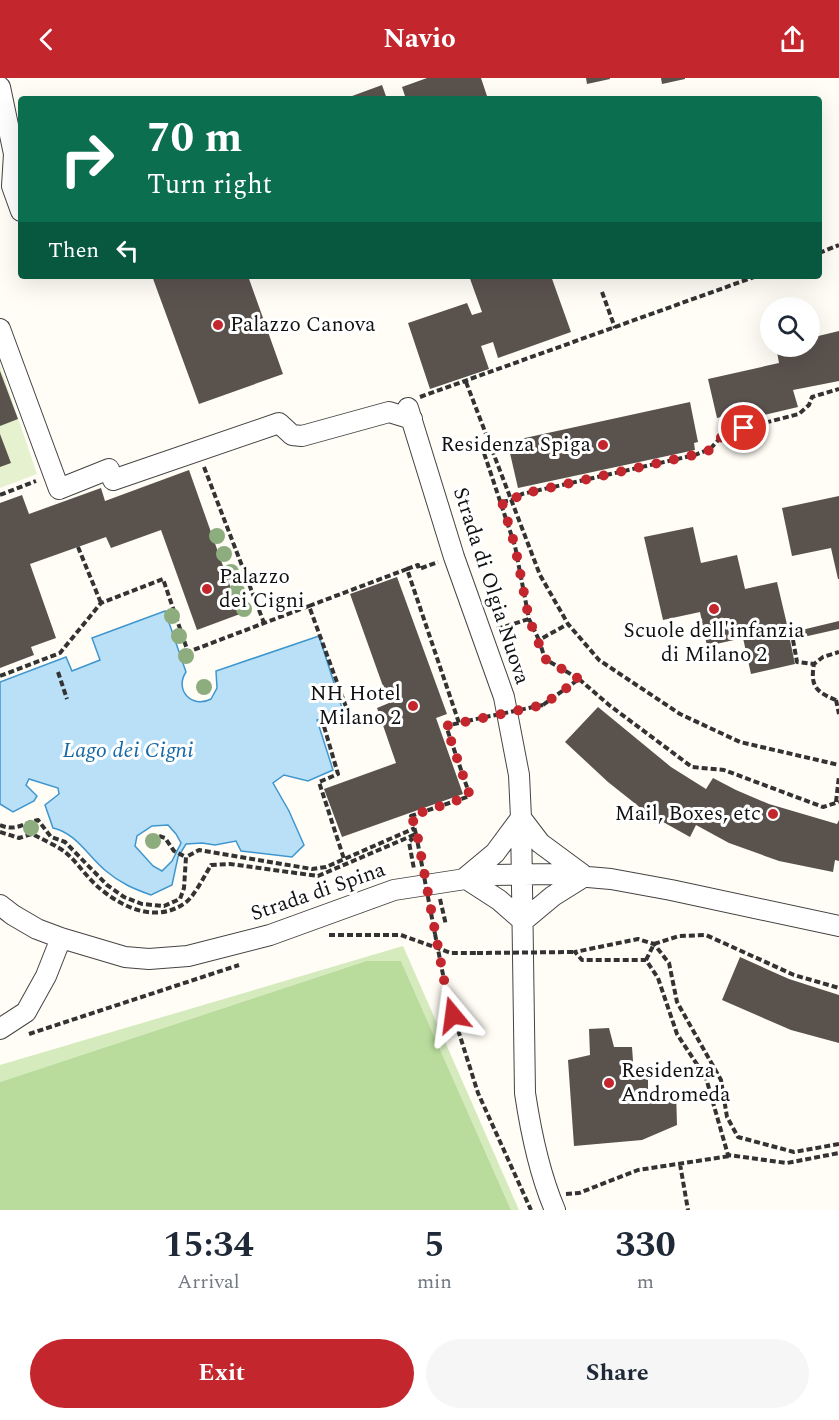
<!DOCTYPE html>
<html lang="en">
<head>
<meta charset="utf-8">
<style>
  :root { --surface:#fff; --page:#f6f6f7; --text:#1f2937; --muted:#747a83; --accent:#c4262e }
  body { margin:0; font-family:Spectral,serif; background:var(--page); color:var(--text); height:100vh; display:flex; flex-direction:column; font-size:22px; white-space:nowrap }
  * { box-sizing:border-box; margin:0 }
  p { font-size:20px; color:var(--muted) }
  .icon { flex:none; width:33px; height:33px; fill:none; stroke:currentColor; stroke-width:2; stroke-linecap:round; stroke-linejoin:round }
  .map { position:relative; height:1132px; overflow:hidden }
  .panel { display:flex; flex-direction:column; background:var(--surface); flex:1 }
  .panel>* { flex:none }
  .hud { position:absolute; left:18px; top:18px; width:804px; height:183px; border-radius:6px; box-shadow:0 6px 24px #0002; background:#0b6e4f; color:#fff; overflow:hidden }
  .controls { position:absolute; left:760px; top:219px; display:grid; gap:12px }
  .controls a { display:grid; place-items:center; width:60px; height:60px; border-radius:50%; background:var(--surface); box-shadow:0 6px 24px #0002; font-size:30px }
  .pin { position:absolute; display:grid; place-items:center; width:51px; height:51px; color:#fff; margin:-26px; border:3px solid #fff; border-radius:50%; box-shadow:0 2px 6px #0007 }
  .me { position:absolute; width:66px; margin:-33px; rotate:344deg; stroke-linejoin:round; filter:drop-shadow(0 0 4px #0008) }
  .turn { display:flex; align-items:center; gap:21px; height:126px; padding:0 30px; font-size:27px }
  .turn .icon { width:78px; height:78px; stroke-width:2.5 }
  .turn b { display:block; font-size:42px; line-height:51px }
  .then { display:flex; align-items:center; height:57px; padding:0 30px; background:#0003; gap:12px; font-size:22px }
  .eta { display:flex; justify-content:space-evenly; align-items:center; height:102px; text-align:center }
  .eta b { font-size:36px; font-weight:700; line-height:42px }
  .primary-button { display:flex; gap:12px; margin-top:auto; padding:12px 30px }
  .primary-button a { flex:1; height:69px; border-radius:36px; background:var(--accent); color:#fff; font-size:24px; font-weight:700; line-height:69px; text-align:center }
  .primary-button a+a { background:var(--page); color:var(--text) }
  header { display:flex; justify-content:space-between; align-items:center; height:78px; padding:0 30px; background:var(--accent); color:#fff; font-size:27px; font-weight:700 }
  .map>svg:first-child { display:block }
  .green { fill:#d5ebbd }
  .forest { fill:#b9dc9c }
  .pitch { fill:#e6f2cf }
  .water { fill:#b9e0f7; stroke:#3f96cf; stroke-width:1.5; fill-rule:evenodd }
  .building { fill:#5a524d }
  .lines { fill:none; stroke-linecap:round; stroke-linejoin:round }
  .minor-casing { stroke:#444; stroke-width:22 }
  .path { stroke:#333; stroke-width:4; stroke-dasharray:6 3; stroke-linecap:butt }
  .minor { stroke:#fff; stroke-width:20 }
  .path-bridge { stroke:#333; stroke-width:4; stroke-dasharray:6 3; stroke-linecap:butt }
  .tree { fill:#8dad7f }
  .route { stroke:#c4262e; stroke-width:10; stroke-dasharray:0 18 }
  .poi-dot { fill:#c4262e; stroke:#fff; stroke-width:2 }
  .labels { text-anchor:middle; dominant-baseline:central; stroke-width:6; stroke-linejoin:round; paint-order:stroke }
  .poi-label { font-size:21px; fill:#111; stroke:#fff; text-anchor:start }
  .street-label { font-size:21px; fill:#111; stroke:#fff }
  .water-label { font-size:22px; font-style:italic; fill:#1768a6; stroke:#fff }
</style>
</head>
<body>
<header><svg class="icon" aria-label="back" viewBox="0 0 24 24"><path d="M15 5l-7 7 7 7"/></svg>Navio<svg class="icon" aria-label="share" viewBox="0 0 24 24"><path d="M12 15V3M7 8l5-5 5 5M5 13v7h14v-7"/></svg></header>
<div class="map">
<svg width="839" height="1132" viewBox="0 0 839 1132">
  <rect width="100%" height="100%" fill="#fffdf5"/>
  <!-- green -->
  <path class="green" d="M403,868l116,264h-8l-110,-249h-35l-366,121v-17z"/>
  <!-- forest -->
  <path class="forest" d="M366,883h35l110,249h-511v-128z"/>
  <!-- pitch -->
  <path class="pitch" d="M0,287l37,109 -37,14z"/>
  <!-- water -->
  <path class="water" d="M165,533l21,61c-12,18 6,37 25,27l6,-11 -1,-17 103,-35 24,75 -26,9 16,50 -25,11 -24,-6 -11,8 16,28 15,34 -12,12 -51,-6 -5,-10 -21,4 -13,-2 -16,1 -8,13 -6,28 -21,10c-17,-6 -31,-12 -45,-24 -18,-15 -30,-38 -53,-43l-8,-23 14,-11 -1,-6 -29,-9 -3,6 11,11 -3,5 -21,11 -13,-8v-122l66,-25 6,14 28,-11 -8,-22zM168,747l8,9 5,9 -9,18 -10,10 -9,-5 -18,-20 2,-10 15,-10z"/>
  <!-- building -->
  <path class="building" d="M427,0h54l7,21h-82l-4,-12z
    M586,0h24v1l-23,5z
    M661,0h24v1l-23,5z
    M382,7l5,14h-43z
    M152,198h96l35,98 -84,30z
    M469,198h82l20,56 -73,26 -5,-16 -12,4 8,23 -59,20 -22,-66 59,-20 5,12 10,-3z
    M839,253v50l-46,9 5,17 -76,18 -1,-8 -4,1 -9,-39 71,-16 -3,-17h34v-8z
    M0,293l18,48 -18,7z
    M690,324l8,40 -4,1 1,7 -177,38 -9,-39 4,-1 -2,-7z
    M0,356l11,29 -11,4z
    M189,392l51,144 -43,16 -36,-100 -50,18 -5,-11 -76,27 26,74 -25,9 3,8 -34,13v-165l22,-8 7,19 72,-26 4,13z
    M839,418v83h-1l-7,-31 -39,8 -10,-48z
    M693,449l8,36 36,-8 8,34 32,-7 12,51 50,-12v8l-49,11 5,24 -44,10 -8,-36 -36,8 -7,-34 -37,8 -19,-83z
    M397,499l50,137 -11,4 27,76 -121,43 -18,-48 72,-26 -19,-55 12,-5 -39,-109z
    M598,629l73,60 35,22 7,-11 23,12 33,14 68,20 2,-4v41l-4,-1 -2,12 -54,-11 -50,-18 -33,-18 -6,12 -43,-24 -39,-31 -43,-40z
    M740,879l49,22 50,16v48l-48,-13 -69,-30z
    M609,950l5,19h18l2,28 14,-2v20l28,-2 1,34 -35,15 -68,6 -6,-86 22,-5 -1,-26z"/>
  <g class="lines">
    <!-- minor casing -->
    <g class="minor-casing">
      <path id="minor" d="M0,9l14,67 -2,32 9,25
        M0,251l59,160 50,-20 4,11 166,-57 13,12 10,1 87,-24 23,7
        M408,330l46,149 50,140 15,78 2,43 4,275c6,40 14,80 30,117
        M0,827l13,10 24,14 24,9 64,19 24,2 39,-3 82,-21 124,-45 97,-15 62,-1 58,5 60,11 168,36
        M523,843l-24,-21 -34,-22 30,-25 26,-35 19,25 42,31
        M523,843l30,-25 32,-20
        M0,951l26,-17 20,-36 15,-38"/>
    </g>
    <!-- path -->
    <path class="path" d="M819,175l20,-8
      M602,214l13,36
      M466,304l74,193 28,49 31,36 81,54 60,28 99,23
      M420,319l337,-121
      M491,370l-7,5 31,93 14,73 10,21
      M204,389l60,156
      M0,417l36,-14
      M502,424l10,-2 10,-6 173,-39 15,-6 15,-16 74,-19 10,-9 3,-8 27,-8
      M78,469l23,56
      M407,491l11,-4 1,4 19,-7
      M309,528l98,-37 52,154
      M497,551l32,-10
      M793,562l4,22 17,2
      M58,594l9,27
      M0,598l60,-23 41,-50 62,-24 25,73 121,-46 40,109 -26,8 15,51 -19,8 25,77
      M579,601l30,26 83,62 32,3 99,37 16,-5
      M836,622c-20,-8 -26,-14 -22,-36l9,-7 16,-5
      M836,622l3,14
      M543,627l36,-26 -34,-20 -6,-19 29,-16
      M836,724l3,-26
      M0,747c16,7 23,-2 38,-5l13,17 14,5 42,43 17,12 18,7 22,2 16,-7 4,-11 2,-31 13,-7 113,19 14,-2 89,-39
      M0,754l19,6 13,-4c8,4 27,13 33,18 12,10 20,23 32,34 24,21 58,38 88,17 9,-6 20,-28 26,-38l19,-1 88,12 98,-42
      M416,756l-5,-18 59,-20 -24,-70 21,-5
      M159,758l6,2 9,13 12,6
      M414,759l-5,5 5,27
      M440,821l6,26
      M435,856l12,61 31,98 53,117
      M329,857h72l50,18h26
      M646,882l8,-16 25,-8 27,-1 88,40 45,13
      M29,956l210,-69
      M839,1066l-45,8 -56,-15 -11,-20 -6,-37 -44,-78 -8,-39 -15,-19 -16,-5 -63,13 7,8h64l12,18 19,56 29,44 22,77 59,8 52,-10
      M680,1086l8,46
      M566,1116l13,-1 59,-23 92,-14"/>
    <!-- minor -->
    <use href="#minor" class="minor"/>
    <!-- path-bridge -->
    <path class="path-bridge" d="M467,643l76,-16
      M416,756l19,100
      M477,875l98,-1"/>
  </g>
  <!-- trees -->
  <g class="tree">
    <circle cx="217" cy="458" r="8"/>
    <circle cx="224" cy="476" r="8"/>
    <circle cx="231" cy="494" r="8"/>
    <circle cx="237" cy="513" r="8"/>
    <circle cx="244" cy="531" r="8"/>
    <circle cx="172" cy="538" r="8"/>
    <circle cx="179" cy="558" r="8"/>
    <circle cx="186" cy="578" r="8"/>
    <circle cx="204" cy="609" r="8"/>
    <circle cx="31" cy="750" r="8"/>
    <circle cx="153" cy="763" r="8"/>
  </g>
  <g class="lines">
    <!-- route -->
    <path class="route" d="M453,937l-6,-19 -31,-168 -5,-12 59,-20 -24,-70 97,-21 36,-26 -34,-20 -16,-40 -14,-73 -13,-44 10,-2 10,-6 172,-39 16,-5 15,-17 19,-5"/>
  </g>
  <!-- markers -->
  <g class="poi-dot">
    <circle cx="218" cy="247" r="6"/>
    <circle cx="603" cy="367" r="6"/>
    <circle cx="207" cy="511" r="6"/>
    <circle cx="714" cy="531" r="6"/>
    <circle cx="413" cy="628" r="6"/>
    <circle cx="773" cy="736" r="6"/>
    <circle cx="609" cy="1005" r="6"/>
  </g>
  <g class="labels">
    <!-- poi labels -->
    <g class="poi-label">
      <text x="230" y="247">Palazzo Canova</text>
      <text x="591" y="367" text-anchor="end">Residenza Spiga</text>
      <text x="219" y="499">Palazzo<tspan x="219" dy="24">dei Cigni</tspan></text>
      <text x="714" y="553" text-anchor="middle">Scuole dell'infanzia<tspan x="714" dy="24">di Milano 2</tspan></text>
      <text x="401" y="616" text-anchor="end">NH Hotel<tspan x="401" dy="24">Milano 2</tspan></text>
      <text x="761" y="736" text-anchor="end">Mail, Boxes, etc</text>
      <text x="621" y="993">Residenza<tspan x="621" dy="24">Andromeda</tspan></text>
    </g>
    <!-- street labels -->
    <g class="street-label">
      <text transform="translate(491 508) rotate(72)">Strada di Olgia Nuova</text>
      <text transform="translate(318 814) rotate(-19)">Strada di Spina</text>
    </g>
    <!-- water labels -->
    <g class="water-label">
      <text x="128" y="672">Lago dei Cigni</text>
    </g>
  </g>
</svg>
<div class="controls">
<a><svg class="icon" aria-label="search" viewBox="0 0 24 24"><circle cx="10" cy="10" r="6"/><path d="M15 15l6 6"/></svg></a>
</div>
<div class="pin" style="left:744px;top:350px;background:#d93025"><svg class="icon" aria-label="arrive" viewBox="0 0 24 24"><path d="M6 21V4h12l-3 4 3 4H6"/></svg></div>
<svg class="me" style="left:453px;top:937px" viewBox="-20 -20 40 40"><path d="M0-17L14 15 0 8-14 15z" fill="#c4262e" stroke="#fff" stroke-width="4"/></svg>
<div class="hud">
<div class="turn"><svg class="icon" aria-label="right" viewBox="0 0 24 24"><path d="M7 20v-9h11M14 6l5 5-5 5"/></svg><div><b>70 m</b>Turn right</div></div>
<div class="then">Then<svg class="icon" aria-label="left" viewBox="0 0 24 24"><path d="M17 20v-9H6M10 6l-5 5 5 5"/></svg></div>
</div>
</div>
<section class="panel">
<div class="eta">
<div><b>15:34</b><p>Arrival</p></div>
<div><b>5</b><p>min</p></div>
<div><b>330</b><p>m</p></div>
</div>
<div class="primary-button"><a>Exit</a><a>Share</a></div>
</section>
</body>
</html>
